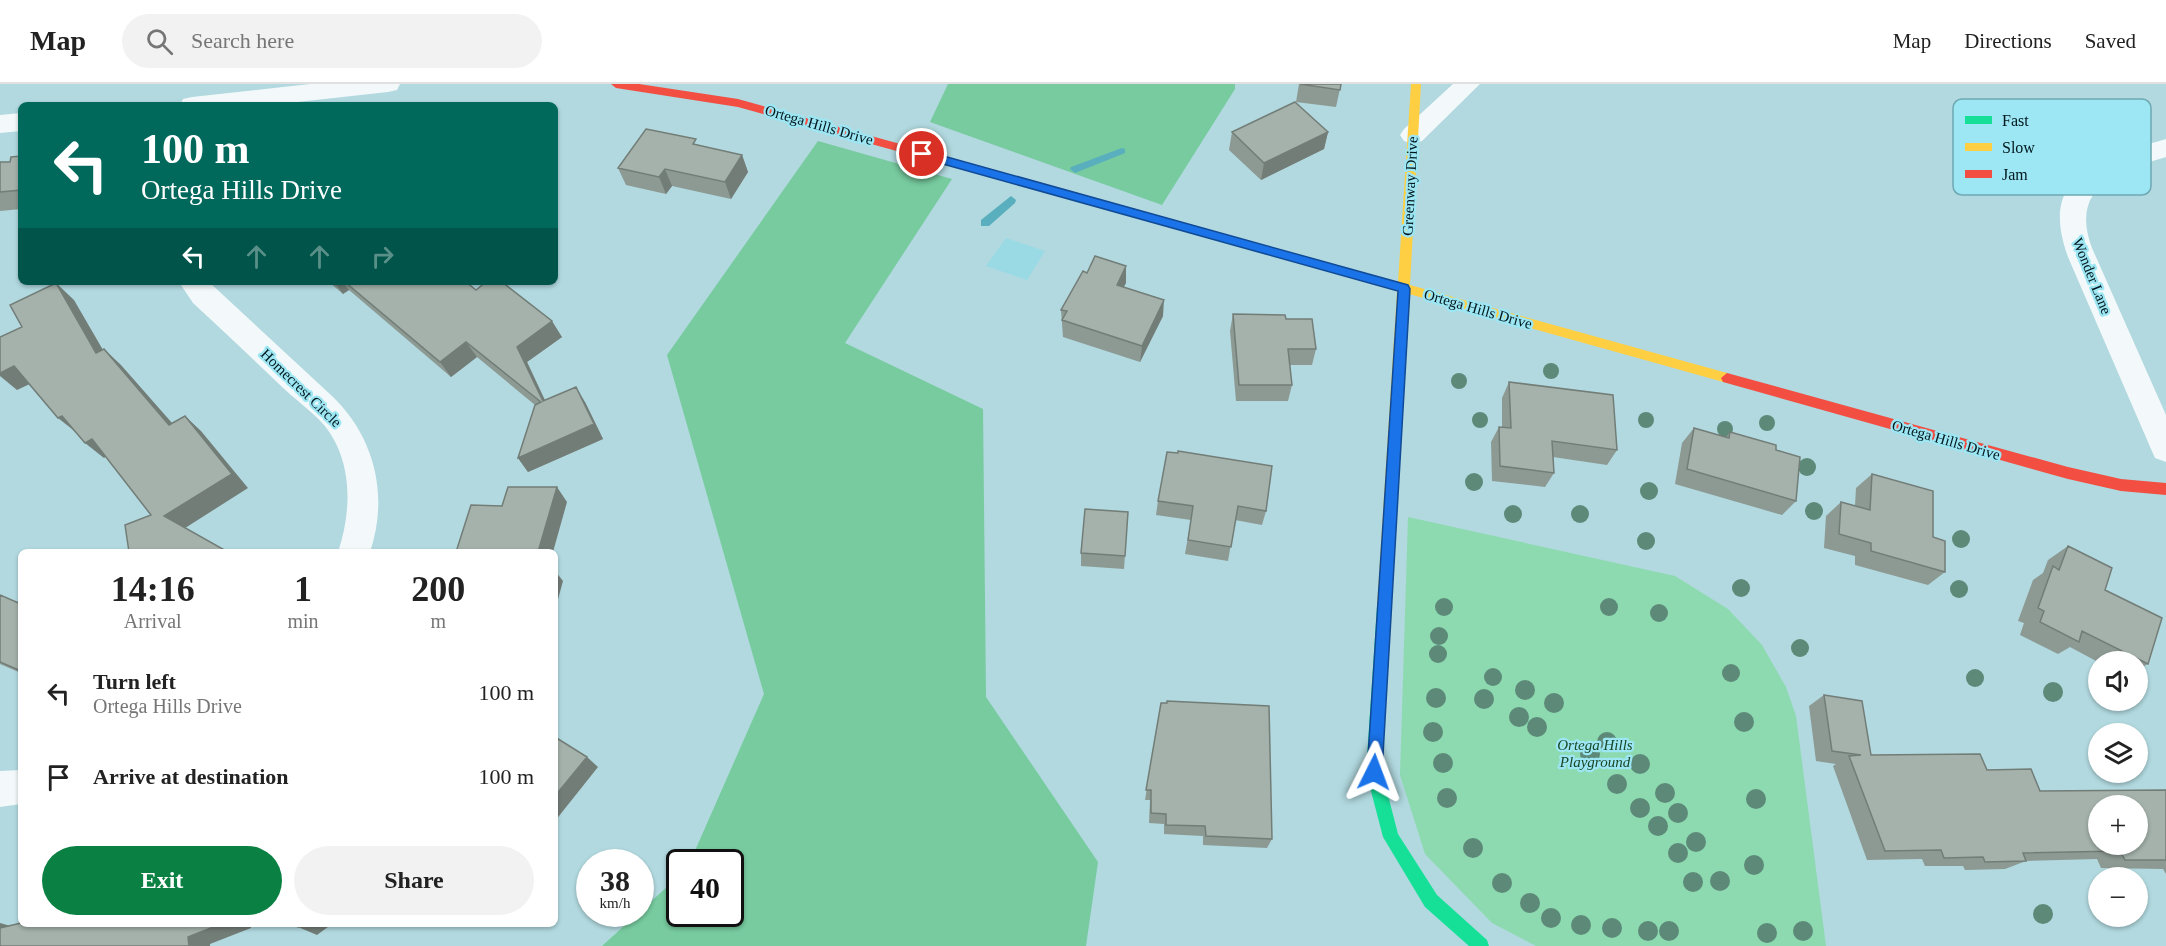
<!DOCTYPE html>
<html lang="en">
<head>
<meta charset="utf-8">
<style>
  :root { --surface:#fff; --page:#f2f2f2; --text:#222; --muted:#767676; --line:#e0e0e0; --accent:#0b8043 }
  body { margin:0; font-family:Georgia,serif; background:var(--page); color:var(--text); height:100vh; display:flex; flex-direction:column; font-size:22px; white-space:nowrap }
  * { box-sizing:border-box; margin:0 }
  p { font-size:20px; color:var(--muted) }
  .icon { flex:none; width:33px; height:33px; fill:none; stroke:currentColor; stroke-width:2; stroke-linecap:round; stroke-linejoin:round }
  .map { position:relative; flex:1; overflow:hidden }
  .sheet { position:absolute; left:18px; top:465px; width:540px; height:378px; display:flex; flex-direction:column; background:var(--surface); border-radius:9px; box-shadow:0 2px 4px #0004 }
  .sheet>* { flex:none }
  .top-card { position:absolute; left:18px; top:18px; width:540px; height:183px; border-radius:9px; box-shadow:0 2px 4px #0004; background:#00695c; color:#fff; overflow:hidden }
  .controls { position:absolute; left:2088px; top:567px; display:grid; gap:12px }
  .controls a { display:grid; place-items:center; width:60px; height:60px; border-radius:50%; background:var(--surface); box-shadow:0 2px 4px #0004; font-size:30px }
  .speed { position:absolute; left:576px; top:765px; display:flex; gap:12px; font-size:30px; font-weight:700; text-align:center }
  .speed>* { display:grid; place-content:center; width:78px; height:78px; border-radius:50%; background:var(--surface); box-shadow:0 2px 4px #0004; line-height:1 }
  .speed small { font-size:15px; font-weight:400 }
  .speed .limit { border:3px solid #111; border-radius:9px; background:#fff; color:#111 }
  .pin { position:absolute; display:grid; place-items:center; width:51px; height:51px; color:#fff; margin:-26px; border:3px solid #fff; border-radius:50%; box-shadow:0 2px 6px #0007 }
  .me { position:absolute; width:66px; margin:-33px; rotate:3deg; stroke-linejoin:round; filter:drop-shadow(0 0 4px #0008) }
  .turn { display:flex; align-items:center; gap:21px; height:126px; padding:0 24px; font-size:27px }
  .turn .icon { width:78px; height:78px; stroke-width:2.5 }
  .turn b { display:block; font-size:42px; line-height:51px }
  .lanes { display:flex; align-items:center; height:57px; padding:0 24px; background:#0003; justify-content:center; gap:30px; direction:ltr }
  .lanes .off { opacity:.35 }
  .eta { display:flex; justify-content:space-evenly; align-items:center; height:102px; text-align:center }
  .eta b { font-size:36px; font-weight:700; line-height:42px }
  .cta { display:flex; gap:12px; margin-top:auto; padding:12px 24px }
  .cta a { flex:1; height:69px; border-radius:36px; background:var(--accent); color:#fff; font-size:24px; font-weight:700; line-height:69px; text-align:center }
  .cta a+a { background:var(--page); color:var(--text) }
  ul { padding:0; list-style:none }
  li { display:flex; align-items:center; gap:18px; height:84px; padding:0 24px }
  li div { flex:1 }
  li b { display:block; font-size:22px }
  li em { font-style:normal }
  header { display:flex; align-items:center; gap:36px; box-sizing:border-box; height:84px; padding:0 30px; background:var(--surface); border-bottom:2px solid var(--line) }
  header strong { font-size:28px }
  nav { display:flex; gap:33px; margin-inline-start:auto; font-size:21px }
  .search { width:420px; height:54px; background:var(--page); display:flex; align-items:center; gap:15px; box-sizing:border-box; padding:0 21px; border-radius:33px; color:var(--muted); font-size:22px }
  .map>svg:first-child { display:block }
  .built { fill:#9adae5 }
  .green { fill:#8ddab0 }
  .forest { fill:#77cb9f }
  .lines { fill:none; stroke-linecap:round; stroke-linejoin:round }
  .stream { fill:#59afbd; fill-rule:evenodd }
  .street { fill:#f3f9fa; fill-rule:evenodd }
  .fast { fill:#16e098; fill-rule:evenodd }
  .slow { fill:#ffcf43; fill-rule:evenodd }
  .jam { fill:#f24e42; fill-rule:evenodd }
  .tree { fill:#5d8979 }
  .wall { fill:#8d9993 }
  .shaded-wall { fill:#737d78 }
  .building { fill:#a4b2ab; stroke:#737d78; stroke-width:1.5; fill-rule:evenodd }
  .route { fill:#1a73e8; stroke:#114b97; stroke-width:1.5 }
  .labels { text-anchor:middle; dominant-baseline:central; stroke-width:4.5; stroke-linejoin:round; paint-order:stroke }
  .street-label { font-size:15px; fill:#00181d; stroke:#9de6f3 }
  .park-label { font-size:15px; font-style:italic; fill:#194726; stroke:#9de6f3 }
  .key { fill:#9de6f3; stroke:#6ea8b3; stroke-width:1.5 }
  .key-label { font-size:16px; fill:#00181d }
</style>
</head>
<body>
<header>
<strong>Map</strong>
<div class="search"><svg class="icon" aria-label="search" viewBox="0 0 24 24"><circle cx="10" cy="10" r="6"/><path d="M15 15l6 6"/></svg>Search here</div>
<nav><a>Map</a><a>Directions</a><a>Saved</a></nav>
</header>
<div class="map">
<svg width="2166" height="862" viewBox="0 0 2166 862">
  <rect width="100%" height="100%" fill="#b1d9df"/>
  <!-- built -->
  <path class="built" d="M1006,154l39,13 -18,29 -41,-14z"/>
  <!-- green -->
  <path class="green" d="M1408,433l267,59 53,33 34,36 24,42 10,29 30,230h-290l-44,-23 -67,-69 -25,-79z"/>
  <!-- forest -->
  <path class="forest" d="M948,0h287v5l-73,116 -232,-83z
    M818,57l134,38 -107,164 138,66 3,288 112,165 -12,84h-484l77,-70 1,38h50v-52h-40l74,-168 -97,-339z"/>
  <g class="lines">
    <!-- stream -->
    <path class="stream" d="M1122,64l3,1v4l-50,20 -5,-4 1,-2z
      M1011,112l5,4 -1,3 -26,23h-8v-6z"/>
    <!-- street -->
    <path class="street" d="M310,0h90l-3,6 -9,2 -118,13h-90l3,-6 9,-2z
      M1453,0h27l-58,57 -9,3 -9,-3 -4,-6 4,-6z
      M21,29v18l-21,2v-18z
      M2166,55v18c-48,14 -97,29 -74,91l74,167v47l-11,-4 -4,-9 -83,-192c-31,-84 33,-99 98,-118z
      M179,198h30l123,114c43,41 57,100 38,156h-32c14,-41 15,-92 -14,-127 -13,-15 -30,-26 -44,-40 -29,-28 -58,-55 -87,-82z
      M21,686v34l-21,3v-36z"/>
    <!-- fast -->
    <path class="fast" d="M1005,89l347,97 6,4 -6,4 -351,-98v-6z
      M1384,517l5,2 2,4 -9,165 16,62 39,61 50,45 2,6h-20l-44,-39 -42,-70 -17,-65 11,-165 2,-4z"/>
    <!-- slow -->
    <path class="slow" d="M1411,0h10l-11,201 317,88 6,5 -6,5 -318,-89 -18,313 -2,4 -5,2 -5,-2 -2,-4 20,-316 -49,-14 -2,-3 6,-4 46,12z"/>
    <!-- jam -->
    <path class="jam" d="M611,0h28l99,15 267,74 6,4 -6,4 -267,-74 -122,-19z
      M1727,289l341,94 53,12 45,4v12l-45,-4 -53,-12 -345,-97 -2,-4z"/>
  </g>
  <!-- trees -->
  <g class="tree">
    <circle cx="1551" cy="287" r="8"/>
    <circle cx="1459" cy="297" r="8"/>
    <circle cx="1480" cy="336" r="8"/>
    <circle cx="1646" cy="336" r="8"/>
    <circle cx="1767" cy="339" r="8"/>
    <circle cx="1725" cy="345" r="8"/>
    <circle cx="1807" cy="383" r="9"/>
    <circle cx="1474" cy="398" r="9"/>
    <circle cx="1649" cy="407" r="9"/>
    <circle cx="1814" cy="427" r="9"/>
    <circle cx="1513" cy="430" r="9"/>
    <circle cx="1580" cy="430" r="9"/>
    <circle cx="1961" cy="455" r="9"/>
    <circle cx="1646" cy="457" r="9"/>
    <circle cx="1741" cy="504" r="9"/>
    <circle cx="1959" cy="505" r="9"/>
    <circle cx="1444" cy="523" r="9"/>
    <circle cx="1609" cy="523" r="9"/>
    <circle cx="1659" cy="529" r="9"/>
    <circle cx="1439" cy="552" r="9"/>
    <circle cx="1800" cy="564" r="9"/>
    <circle cx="1438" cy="570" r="9"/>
    <circle cx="1731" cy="589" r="9"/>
    <circle cx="1493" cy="593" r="9"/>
    <circle cx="1975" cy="594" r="9"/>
    <circle cx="1525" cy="606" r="10"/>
    <circle cx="2053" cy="608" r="10"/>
    <circle cx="1436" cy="614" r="10"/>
    <circle cx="1484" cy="615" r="10"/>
    <circle cx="1554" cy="619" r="10"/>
    <circle cx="1519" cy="633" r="10"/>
    <circle cx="1744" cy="638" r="10"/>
    <circle cx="1537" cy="643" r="10"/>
    <circle cx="1433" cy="648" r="10"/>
    <circle cx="1607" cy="658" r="10"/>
    <circle cx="1590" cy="670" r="10"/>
    <circle cx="1443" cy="679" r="10"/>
    <circle cx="1640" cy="680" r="10"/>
    <circle cx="1617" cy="700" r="10"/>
    <circle cx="1665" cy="709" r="10"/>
    <circle cx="1447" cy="714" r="10"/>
    <circle cx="1756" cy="715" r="10"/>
    <circle cx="1640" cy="724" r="10"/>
    <circle cx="1678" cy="729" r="10"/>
    <circle cx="1658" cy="742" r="10"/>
    <circle cx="1696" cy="758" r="10"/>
    <circle cx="1473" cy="764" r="10"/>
    <circle cx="1678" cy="769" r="10"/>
    <circle cx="1754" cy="781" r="10"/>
    <circle cx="1720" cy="797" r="10"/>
    <circle cx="1693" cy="798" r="10"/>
    <circle cx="1502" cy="799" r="10"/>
    <circle cx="1530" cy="819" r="10"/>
    <circle cx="2043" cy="830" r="10"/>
    <circle cx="1551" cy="834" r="10"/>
    <circle cx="1581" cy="841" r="10"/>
    <circle cx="1612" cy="844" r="10"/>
    <circle cx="1648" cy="847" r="10"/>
    <circle cx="1669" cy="847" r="10"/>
    <circle cx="1803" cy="847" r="10"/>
    <circle cx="1767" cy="849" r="10"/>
  </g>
  <!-- wall -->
  <path class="wall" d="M1299,0h42l-5,23 -40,-5z
    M1232,48h96l-4,17 -63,31 -32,-30z
    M698,61l44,10 6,17 -17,27 -59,-13 -6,8 -40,-9 -8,-17z
    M21,72v53l-21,2v-49h10z
    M329,198h137l10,8 86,47 -35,25 18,38 40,2 18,37 -75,33 -10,-14 17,-53 -58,-48 -26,20 -102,-87 -6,4z
    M1126,199l-3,4 40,29 -23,46 -77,-25 -2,-27z
    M1233,230l53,5 30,30 -4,16h-23l3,20 -4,16h-52l-6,-70z
    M1509,298l108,68 -10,15 -54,-8 1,16 -9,14 -53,-6 -1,-39 8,-15 3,1v-30z
    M1694,344l32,9 4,-5 46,18 20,51 -14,14 -107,-31 7,-41z
    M1167,368l99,59 -4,14 -27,-5 -7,41 -43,-7 6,-34 -35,-5 2,-14z
    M1872,390l61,63 12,35 -17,13 -73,-20v-9l-31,-8 2,-32 15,-14 14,4 1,-18z
    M1128,428l-4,57 -43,-3v-13z
    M2068,462l37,44 43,74 -10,5v-7h-40l-28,-15 -12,7 -38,-19 4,-12 -6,-2 15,-41 10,-7 5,-13z
    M0,511l21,9v69l-21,-9z
    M1824,611l47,60 116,15 53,21 126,-1v84l-3,-5 -62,-1 -4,-9 -71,2 -21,8 -40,1 -2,-4h-38l-3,-7 -55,1 -34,-94 3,-2 -20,-3 -7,-55z
    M1161,619l111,136 -5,9 -64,-3v-9l-39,-2v-10l-15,-1 1,-23h-5z"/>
  <!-- shaded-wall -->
  <path class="shaded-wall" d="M1328,48l-4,17 -63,31 3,-17z
    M742,71l6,17 -17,27 -6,-17z
    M665,85l7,17 -6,8 -7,-17z
    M1126,182v17l-10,19 1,-17z
    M334,198h8l7,8 -6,4z
    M56,199l18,17 40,69 -18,-16z
    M1164,216l-1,16 -23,46 2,-16z
    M552,237l10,16 -35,25 25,54 -9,-15 -26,-54z
    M466,258l11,15 -26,20 -11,-15z
    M104,265l17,16 66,75 -18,-15z
    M14,282l20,16 -17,8 -17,-14v-3z
    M576,303l9,15 18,37 -75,33 -10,-14z
    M62,332l15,17 -19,-15z
    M185,332l16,15 47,57 -66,42 -18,-14z
    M92,355l18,15 -6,4 -19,-15z
    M557,403l10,15 -14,50h-15z
    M555,487l8,10 -8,29z
    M587,673l11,10 -43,54v-25z
    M0,839l21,6 -21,2z
    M221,840h30v4l-41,16v2h-21l-1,-9z
    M303,840h29l-15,11 -19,-8z"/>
  <!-- building -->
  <path class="building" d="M1300,0h41l-1,6z
    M1295,18l33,30 -64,31 -32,-31z
    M646,45l50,10 -3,5 49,11 -17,27 -60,-13 -6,8 -41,-9z
    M21,72v34l-21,2v-30h10l1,-5z
    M1095,172l31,10 -9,19 47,15 -22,46 -80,-26 5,-9 -6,-1 22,-39 4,2z
    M345,198h121l10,8 10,-8h16l50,39 -35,26 26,54 33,-14 18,37 -76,34 17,-53 6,-3 -75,-60 -26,20z
    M56,199l40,70 8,-4 65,76 16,-9 47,58 -68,42 64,36h-99l-4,-27 26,-10 -59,-76 -7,4 -23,-27 -4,2 -44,-52 -14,7v-36l22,-10 -12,-22z
    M1233,230l52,1 1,4h26l4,30h-28l4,36h-53z
    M1509,298l104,13 4,55 -65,-9 2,32 -54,-7 -1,-39 12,1z
    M1694,344l35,10 1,-6 46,13v5l24,7 -4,44 -109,-32z
    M1178,367l94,15 -6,45 -28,-5 -7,41 -43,-7 5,-34 -35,-5 9,-49 11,1z
    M1872,390l61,17v46l12,4v31l-74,-21v-8l-32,-9 2,-32 29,8z
    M508,403h49l-19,65h-82l15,-47 31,1z
    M1085,425l43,3 -3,44 -44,-3z
    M2068,462l44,22 -7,22 57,28 -14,46 -66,-33 -3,11 -39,-20 4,-11 -6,-3 15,-42 6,4z
    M0,511l21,9v67l-21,-9z
    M1824,611l38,6 9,54 109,-1 7,16 44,-1 9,22 126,-1v70h-41l-5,-9 -97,2 3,8 -41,1 -2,-5 -39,1 -3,-8 -56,1 -36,-95 12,-1 -29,-4zM2098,722h40v38h-40z
    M1167,617l102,5 3,133 -66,-3 -1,-10 -39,-1v-11l-15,-1v-23h-5l15,-87h6z
    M555,653l32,20 -32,39z
    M21,839v1h200l-33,13 1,9h-189v-18z
    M296,840h7l-5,3z"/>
  <!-- route -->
  <path class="route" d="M922,66l486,135 2,4 -28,483 -2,5 -6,2 -5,-2 -2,-5 31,-481 -480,-134 -2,-3z"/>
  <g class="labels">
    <!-- street labels -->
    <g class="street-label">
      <text transform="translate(819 41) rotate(16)">Ortega Hills Drive</text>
      <text transform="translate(1410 102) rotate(-87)">Greenway Drive</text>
      <text transform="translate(2092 192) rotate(68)">Wonder Lane</text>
      <text transform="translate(1478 225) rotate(16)">Ortega Hills Drive</text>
      <text transform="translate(301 304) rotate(44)">Homecrest Circle</text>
      <text transform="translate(1946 356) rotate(16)">Ortega Hills Drive</text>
    </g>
    <!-- park labels -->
    <g class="park-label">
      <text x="1595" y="661">Ortega Hills<tspan x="1595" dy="17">Playground</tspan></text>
    </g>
  </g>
  <!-- legend -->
  <rect x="1953" y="15" width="198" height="96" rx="9" class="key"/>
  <rect x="1965" y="32" width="27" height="8" fill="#16e098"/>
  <rect x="1965" y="59" width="27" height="8" fill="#ffcf43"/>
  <rect x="1965" y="86" width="27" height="8" fill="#f24e42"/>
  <g class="key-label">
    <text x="2002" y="42">Fast</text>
    <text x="2002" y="69">Slow</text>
    <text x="2002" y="96">Jam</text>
  </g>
</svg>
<div class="controls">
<a><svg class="icon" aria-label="sound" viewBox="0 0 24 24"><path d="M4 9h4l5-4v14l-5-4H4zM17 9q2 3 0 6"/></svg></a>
<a><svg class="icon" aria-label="layers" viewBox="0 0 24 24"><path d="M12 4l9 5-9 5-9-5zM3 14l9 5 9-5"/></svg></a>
<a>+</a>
<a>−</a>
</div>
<div class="speed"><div>38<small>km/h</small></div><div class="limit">40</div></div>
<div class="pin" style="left:922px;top:70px;background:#d93025"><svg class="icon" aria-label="arrive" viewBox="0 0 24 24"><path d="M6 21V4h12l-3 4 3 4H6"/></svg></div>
<svg class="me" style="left:1374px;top:688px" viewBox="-20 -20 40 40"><path d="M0-17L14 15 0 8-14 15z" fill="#1a73e8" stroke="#fff" stroke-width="4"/></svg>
<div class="top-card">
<div class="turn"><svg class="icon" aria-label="left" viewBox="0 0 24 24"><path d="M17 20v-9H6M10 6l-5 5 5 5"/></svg><div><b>100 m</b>Ortega Hills Drive</div></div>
<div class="lanes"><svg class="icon" aria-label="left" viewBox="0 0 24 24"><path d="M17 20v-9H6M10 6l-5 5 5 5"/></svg><svg class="icon off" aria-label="ahead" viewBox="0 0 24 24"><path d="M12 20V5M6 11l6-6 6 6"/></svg><svg class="icon off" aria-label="ahead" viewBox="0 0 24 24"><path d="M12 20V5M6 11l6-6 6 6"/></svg><svg class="icon off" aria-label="right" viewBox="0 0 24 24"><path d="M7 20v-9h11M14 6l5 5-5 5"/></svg></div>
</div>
<section class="sheet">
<div class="eta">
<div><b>14:16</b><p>Arrival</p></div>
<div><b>1</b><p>min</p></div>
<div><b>200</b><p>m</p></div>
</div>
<ul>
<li><svg class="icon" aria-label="left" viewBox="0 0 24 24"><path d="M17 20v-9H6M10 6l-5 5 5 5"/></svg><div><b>Turn left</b><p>Ortega Hills Drive</p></div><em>100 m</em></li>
<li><svg class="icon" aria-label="arrive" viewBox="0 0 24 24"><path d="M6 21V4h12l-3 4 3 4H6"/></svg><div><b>Arrive at destination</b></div><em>100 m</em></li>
</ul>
<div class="cta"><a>Exit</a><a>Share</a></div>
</section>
</div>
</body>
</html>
